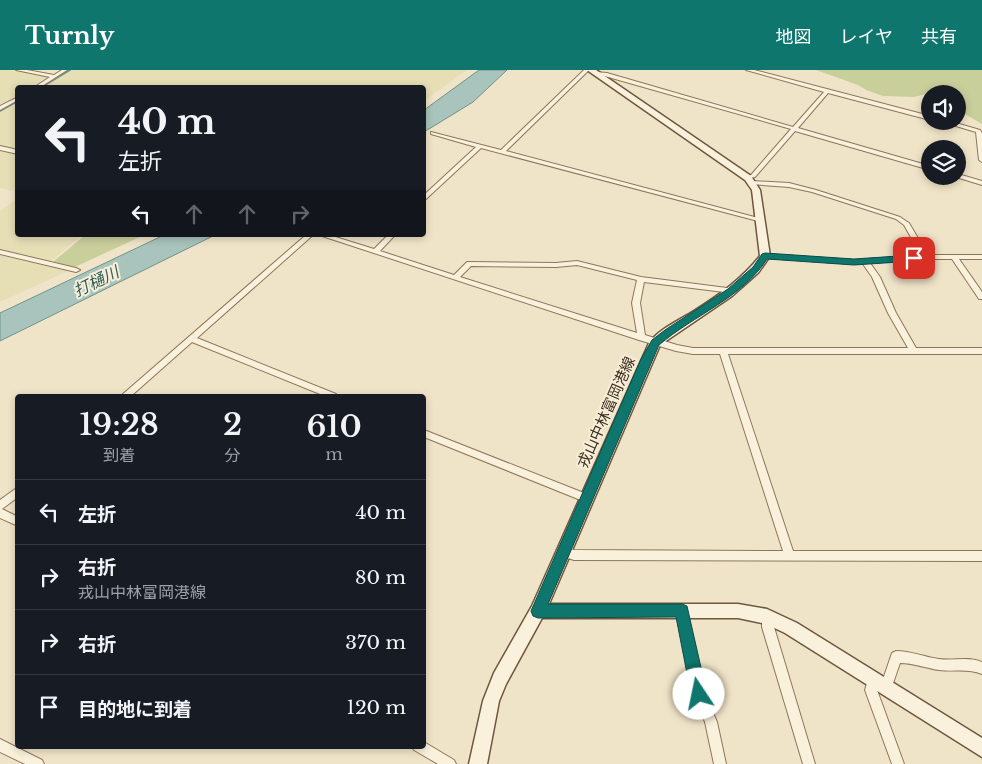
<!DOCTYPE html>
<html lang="ja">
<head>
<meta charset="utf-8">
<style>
  :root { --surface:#171b24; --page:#242831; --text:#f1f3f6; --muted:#9ea1a6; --line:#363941; --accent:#0f766e }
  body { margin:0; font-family:"Libre Baskerville","Noto Sans JP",serif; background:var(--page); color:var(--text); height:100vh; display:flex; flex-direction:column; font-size:19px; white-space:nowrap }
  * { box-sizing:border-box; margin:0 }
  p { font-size:16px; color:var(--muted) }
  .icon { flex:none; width:28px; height:28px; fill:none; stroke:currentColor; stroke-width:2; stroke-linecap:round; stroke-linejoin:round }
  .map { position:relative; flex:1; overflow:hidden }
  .side { position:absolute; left:15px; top:324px; width:411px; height:355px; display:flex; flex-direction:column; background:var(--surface); border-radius:5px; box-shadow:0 2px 8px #0003 }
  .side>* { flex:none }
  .hud { position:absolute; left:15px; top:15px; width:411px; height:152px; border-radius:5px; box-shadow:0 2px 8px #0003; background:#171b24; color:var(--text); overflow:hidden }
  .tools { position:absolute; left:921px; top:15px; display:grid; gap:10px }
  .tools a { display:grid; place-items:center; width:45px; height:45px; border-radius:50%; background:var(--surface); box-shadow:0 2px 8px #0003; font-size:25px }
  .pin { position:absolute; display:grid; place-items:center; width:42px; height:42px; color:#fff; margin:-21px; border-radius:10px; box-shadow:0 2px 8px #0006 }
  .me { position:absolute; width:55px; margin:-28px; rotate:349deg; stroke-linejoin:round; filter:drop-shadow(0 0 4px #0008) }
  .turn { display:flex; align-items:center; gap:18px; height:105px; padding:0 20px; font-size:22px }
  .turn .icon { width:65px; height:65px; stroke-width:2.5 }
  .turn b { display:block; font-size:35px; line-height:42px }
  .lanes { display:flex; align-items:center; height:48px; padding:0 20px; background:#0003; justify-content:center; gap:25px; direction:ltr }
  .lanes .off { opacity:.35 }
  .eta { display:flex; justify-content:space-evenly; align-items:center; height:85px; text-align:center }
  .eta b { font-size:30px; font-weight:600; line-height:35px }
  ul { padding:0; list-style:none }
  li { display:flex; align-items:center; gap:15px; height:65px; padding:0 20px; border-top:1px solid var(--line) }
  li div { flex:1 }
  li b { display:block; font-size:19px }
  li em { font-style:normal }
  header { display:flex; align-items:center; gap:30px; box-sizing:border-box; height:70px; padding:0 25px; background:var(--accent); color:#fff }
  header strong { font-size:24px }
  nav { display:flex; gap:28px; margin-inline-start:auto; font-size:18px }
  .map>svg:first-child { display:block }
  .farmland { fill:#e6deb5 }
  .green { fill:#c9cf9b }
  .water { fill:#a9c4bc; stroke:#6f938a }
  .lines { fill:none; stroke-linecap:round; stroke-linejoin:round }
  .stream { stroke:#6f938a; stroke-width:2 }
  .street-casing { stroke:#8d765c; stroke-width:2 }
  .secondary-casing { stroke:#6f573f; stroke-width:3 }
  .street { fill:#faf1dc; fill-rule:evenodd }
  .secondary { fill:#faf1dc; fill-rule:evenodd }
  .route { fill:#0f766e; stroke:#0a4d48 }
  .labels { text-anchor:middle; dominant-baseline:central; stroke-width:4; stroke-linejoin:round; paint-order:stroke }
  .street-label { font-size:15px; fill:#3d2e20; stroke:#f7eed8 }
  .water-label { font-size:16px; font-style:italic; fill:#2f5d5a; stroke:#f7eed8 }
</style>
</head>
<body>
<header>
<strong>Turnly</strong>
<nav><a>地図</a><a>レイヤ</a><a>共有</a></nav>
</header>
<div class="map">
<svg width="982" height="694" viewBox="0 0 982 694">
  <rect width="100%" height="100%" fill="#f0e4c8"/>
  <!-- farmland -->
  <path class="farmland" d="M0,0h10l39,6 -19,11 -12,1 -1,7 -17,10z
    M71,0h396l-43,31v-13l-382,-1z
    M17,32v47l-17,-3v-34z
    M0,81l17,3v38l-17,-4z
    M17,129l1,36h64l-32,27 -50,-12v-39z
    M0,185l68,16 -68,31z"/>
  <!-- green -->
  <path class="green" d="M816,0h166v54l-24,-14v-16l-29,-1 -15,4 -31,-1 -17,-6 -8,-5z
    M85,165h59l-69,32 -22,-5z"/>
  <!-- water -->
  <path class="water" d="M479,0h28l-34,32 -49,30v-22z
    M164,165h51l-215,106v-28z"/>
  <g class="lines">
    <!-- stream -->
    <path class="stream" d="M40,18l30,-18
      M0,41l18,-10"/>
    <!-- street casing -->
    <g class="street-casing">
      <path id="street" d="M16,0h11l27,5 8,-5h5l-28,18h-6l17,-11z
        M584,0h5l-83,81 256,68v2h-4l-277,-73 -55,51 -2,1v-5l52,-48 -45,-13v-2l70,18z
        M746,0h8l176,46v4l-102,-27 -30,35 132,38v4l-135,-39 -40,46 -9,2v-2l5,-2 40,-46 -197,-56 2,-1 11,1 186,54 31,-35z
        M18,27v3l-18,10v-4z
        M939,51h10l31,9 2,3v29l-3,-2 -3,-28z
        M0,76l18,4v4l-18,-4z
        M958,104l24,7v4l-26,-8 -1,-1h3z
        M752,111l37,2 27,7 84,27 9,6 19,32h54v4h-23l23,33v7h-3l-27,-40h-26l-56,4 10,14 16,36 20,35h66v6h-254l65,197h189v10l-408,-1 -15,-5 -1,-3 1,-3 4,-2 11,3 209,1 -63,-197h-27l-17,-3 -37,-11 -320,-105h10l45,14 14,-14h7l-15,16 74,24 13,-13h2l87,1 21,-2 64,16 94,12v4h-3l-88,-11 -4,21 5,32 32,10 16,3h215l-20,-35 -16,-36 -9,-13h-9l-89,-6 -3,-2 3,-2 89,6 67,-5 -17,-30 -8,-6 -84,-27 -23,-5 -39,-3 -1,-1zM577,195l60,15 -5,23 5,30 -177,-56 11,-11 85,1z
        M306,165h7l-116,103 139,56 1,2h-12l-133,-54 -61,54h-9l1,-2z
        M0,180l76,18 4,2 -4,2 -76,-18z
        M424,360l165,65 2,3 -2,3 -3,1 -3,-1 -159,-64z
        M18,417v10l-16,12 16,8v9l-18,-8v-18z
        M682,536l4,1 1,4 18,83 12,28 9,42h-12l-9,-42 -12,-28 -16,-83 1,-4z
        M767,542l4,1 3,14 41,137h-12l-41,-137v-10l1,-4z
        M896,581c15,0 28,6 43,8 15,2 29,-3 43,3v12c-14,-6 -28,-2 -43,-4 -13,-2 -26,-7 -39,-7l-10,29 -4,2 -4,-2 -2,-4 12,-35z
        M873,604l4,2 2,4 -2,10 27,74h-12l-27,-74 4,-14z
        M0,669l42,21 2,4h-19l-25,-12z
        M424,672l30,18 2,4h-18l-24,-14 -2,-4h12z"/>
    </g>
    <!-- secondary casing -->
    <g class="secondary-casing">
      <path id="secondary" d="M587,0h9l155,106 9,14 10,66 -12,17 -26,23 -72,49 -111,259h189l29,5 30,14 185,115v19l-197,-124 -19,-9 -28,-6h-196l-36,66 -7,17 -12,63h-18l14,-63 11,-28 38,-67 117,-263c10,-14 31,-23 45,-32 25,-16 48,-32 66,-55l-8,-66 -7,-10z"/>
    </g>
    <!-- street -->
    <use href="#street" class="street"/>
    <!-- secondary -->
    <use href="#secondary" class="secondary"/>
  </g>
  <!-- route -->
  <path class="route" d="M765,183l89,6 60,-4 5,3 -5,3 -60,4 -87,-6c-25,39 -73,56 -108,86l-111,259h134l5,2 20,88 -3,6 -5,2 -5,-2 -3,-6 -15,-77 -138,1 -5,-2 -2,-5 110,-252 11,-19 13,-10 63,-41 25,-22 9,-13z"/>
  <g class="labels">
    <!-- street labels -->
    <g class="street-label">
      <text transform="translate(606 342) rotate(-66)">戎山中林富岡港線</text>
    </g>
    <!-- water labels -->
    <g class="water-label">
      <text transform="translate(96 211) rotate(-26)">打樋川</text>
    </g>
  </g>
</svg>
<div class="tools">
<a><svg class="icon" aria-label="sound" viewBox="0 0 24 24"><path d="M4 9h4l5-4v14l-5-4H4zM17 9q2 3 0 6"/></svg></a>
<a><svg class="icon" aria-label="layers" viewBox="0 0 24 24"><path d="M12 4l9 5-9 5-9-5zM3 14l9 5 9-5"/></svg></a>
</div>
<div class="pin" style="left:914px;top:188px;background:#d93025"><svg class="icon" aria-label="arrive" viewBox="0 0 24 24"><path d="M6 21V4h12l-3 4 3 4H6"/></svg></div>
<svg class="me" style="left:699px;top:624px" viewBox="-20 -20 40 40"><circle r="19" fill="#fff"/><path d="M0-13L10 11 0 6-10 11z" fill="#0f766e"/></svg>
<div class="hud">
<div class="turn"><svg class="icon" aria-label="left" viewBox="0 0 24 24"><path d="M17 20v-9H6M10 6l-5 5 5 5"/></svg><div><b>40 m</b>左折</div></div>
<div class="lanes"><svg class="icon" aria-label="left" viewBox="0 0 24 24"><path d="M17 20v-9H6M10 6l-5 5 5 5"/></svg><svg class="icon off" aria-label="ahead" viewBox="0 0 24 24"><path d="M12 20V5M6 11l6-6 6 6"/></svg><svg class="icon off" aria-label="ahead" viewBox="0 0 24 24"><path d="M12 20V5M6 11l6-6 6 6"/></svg><svg class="icon off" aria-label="right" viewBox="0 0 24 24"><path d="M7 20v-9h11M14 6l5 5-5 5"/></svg></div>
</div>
<section class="side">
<div class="eta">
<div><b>19:28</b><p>到着</p></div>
<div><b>2</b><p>分</p></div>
<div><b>610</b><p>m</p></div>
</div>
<ul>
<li><svg class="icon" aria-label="left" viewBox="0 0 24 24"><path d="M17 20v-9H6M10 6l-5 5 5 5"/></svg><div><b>左折</b></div><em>40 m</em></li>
<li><svg class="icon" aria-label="right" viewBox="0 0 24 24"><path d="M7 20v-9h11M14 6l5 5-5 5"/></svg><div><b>右折</b><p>戎山中林富岡港線</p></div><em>80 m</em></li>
<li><svg class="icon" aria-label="right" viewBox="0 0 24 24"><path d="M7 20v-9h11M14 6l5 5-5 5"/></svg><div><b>右折</b></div><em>370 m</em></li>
<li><svg class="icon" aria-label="arrive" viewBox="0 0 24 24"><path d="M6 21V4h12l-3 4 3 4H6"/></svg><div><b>目的地に到着</b></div><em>120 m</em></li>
</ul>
</section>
</div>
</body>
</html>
